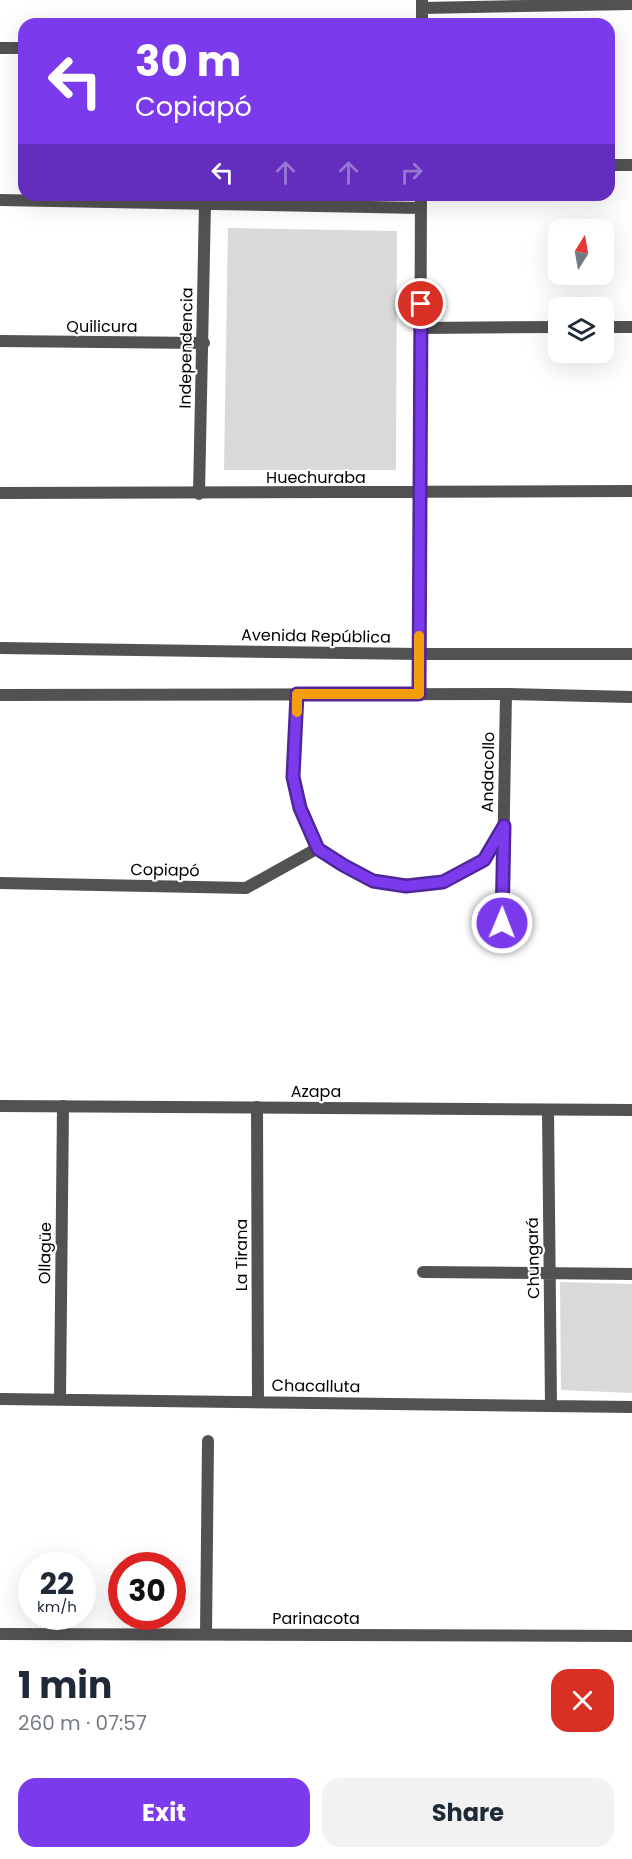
<!DOCTYPE html>
<html lang="en">
<head>
<meta charset="utf-8">
<style>
  :root { --surface:#fff; --page:#f2f2f3; --text:#1f2937; --muted:#747a83; --accent:#7c3aed }
  body { margin:0; font-family:Poppins,sans-serif; background:var(--page); color:var(--text); height:100vh; display:flex; flex-direction:column; font-size:22px; white-space:nowrap }
  * { box-sizing:border-box; margin:0 }
  p { font-size:20px; color:var(--muted) }
  .icon { flex:none; width:33px; height:33px; fill:none; stroke:currentColor; stroke-width:2; stroke-linecap:round; stroke-linejoin:round }
  .map { position:relative; height:1649px; overflow:hidden }
  .drawer { display:flex; flex-direction:column; background:var(--surface); flex:1 }
  .drawer>* { flex:none }
  .top-card { position:absolute; left:18px; top:18px; width:597px; height:183px; border-radius:18px; box-shadow:0 6px 24px #0002; background:#7c3aed; color:#fff; overflow:hidden }
  .needle { width:39px; rotate:11deg }
  .fabs { position:absolute; left:548px; top:219px; display:grid; gap:12px }
  .fabs a { display:grid; place-items:center; width:66px; height:66px; border-radius:12px; background:var(--surface); box-shadow:0 6px 24px #0002; font-size:30px }
  .speed { position:absolute; left:18px; top:1552px; display:flex; gap:12px; font-size:30px; font-weight:700; text-align:center }
  .speed>* { display:grid; place-content:center; width:78px; height:78px; border-radius:50%; background:var(--surface); box-shadow:0 6px 24px #0002; line-height:1 }
  .speed small { font-size:15px; font-weight:400 }
  .speed .limit { border:9px solid #d22; background:#fff; color:#111 }
  .pin { position:absolute; display:grid; place-items:center; width:51px; height:51px; color:#fff; margin:-26px; border:3px solid #fff; border-radius:50%; box-shadow:0 2px 6px #0007 }
  .me { position:absolute; width:66px; margin:-33px; rotate:1deg; stroke-linejoin:round; filter:drop-shadow(0 0 4px #0008) }
  .turn { display:flex; align-items:center; gap:21px; height:126px; padding:0 18px; font-size:27px }
  .turn .icon { width:78px; height:78px; stroke-width:2.5 }
  .turn b { display:block; font-size:42px; line-height:51px }
  .lanes { display:flex; align-items:center; height:57px; padding:0 18px; background:#0003; justify-content:center; gap:30px; direction:ltr }
  .lanes .off { opacity:.35 }
  .round { display:grid; place-items:center; flex:none; width:63px; height:63px; border-radius:18px; background:var(--page) }
  .overview { display:flex; align-items:center; justify-content:space-between; height:102px; padding:0 18px }
  h1 { font-size:36px; font-weight:700; line-height:45px }
  .cta { display:flex; gap:12px; margin-top:auto; padding:12px 18px }
  .cta a { flex:1; height:69px; border-radius:18px; background:var(--accent); color:#fff; font-size:24px; font-weight:700; line-height:69px; text-align:center }
  .cta a+a { background:var(--page); color:var(--text) }
  .map>svg:first-child { display:block }
  .green { fill:#d9d9d9 }
  .lines { fill:none; stroke-linecap:round; stroke-linejoin:round }
  .minor { stroke:#525252; stroke-width:12 }
  .tertiary { stroke:#525252; stroke-width:12 }
  .route-casing { stroke:#51269a; stroke-width:15 }
  .route { stroke:#7c3aed; stroke-width:10 }
  .slow { stroke:#f59e0b; stroke-width:10 }
  .labels { text-anchor:middle; dominant-baseline:central; stroke-width:4.5; stroke-linejoin:round; paint-order:stroke }
  .street-label { font-size:16px; fill:#000; stroke:#fff }
</style>
</head>
<body>
<div class="map">
<svg width="632" height="1649" viewBox="0 0 632 1649">
  <rect width="100%" height="100%" fill="#fff"/>
  <!-- green -->
  <path class="green" d="M228,228l169,3 -1,239h-172z
    M560,1282l72,2v109l-71,-3z"/>
  <g class="lines">
    <!-- minor -->
    <path class="minor" d="M422,8l210,-4
      M422,24v-23
      M0,48h24
      M609,165h23
      M0,200l421,8
      M603,327h29
      M421,328l137,-1
      M0,341l204,2
      M0,493l632,-2
      M199,494l6,-291
      M297,694l-4,83 7,31 18,40 25,17 30,16 34,5 36,-4 41,-22 20,-33
      M419,694l2,-499
      M0,883l246,5 72,-40
      M502,923l4,-229
      M257,1107l1,295
      M548,1110l3,296
      M423,1272l209,2
      M0,1399l632,8
      M60,1399l3,-293
      M206,1634l2,-193"/>
    <!-- tertiary -->
    <path class="tertiary" d="M0,648l419,6h213
      M0,695l506,-1 126,3
      M0,1106l632,4
      M0,1634l632,2"/>
  </g>
  <g class="lines">
    <!-- route casing -->
    <g class="route-casing">
      <path id="route" d="M421,304l-2,390h-122l-4,83 7,31 18,41 25,16 30,16 33,5 37,-4 41,-22 20,-34 -2,97"/>
    </g>
    <!-- route -->
    <use href="#route" class="route"/>
    <!-- slow -->
    <path class="slow" d="M297,712v-18h122v-58"/>
  </g>
  <g class="labels">
    <!-- street labels -->
    <g class="street-label">
      <text x="102" y="326">Quilicura</text>
      <text transform="translate(186 348) rotate(-89)">Independencia</text>
      <text x="316" y="477">Huechuraba</text>
      <text transform="translate(316 636) rotate(1)">Avenida República</text>
      <text transform="translate(488 772) rotate(-89)">Andacollo</text>
      <text transform="translate(165 870) rotate(1)">Copiapó</text>
      <text x="316" y="1091">Azapa</text>
      <text transform="translate(45 1253) rotate(-89)">Ollagüe</text>
      <text transform="translate(241 1255) rotate(-90)">La Tirana</text>
      <text transform="translate(533 1258) rotate(-91)">Chungará</text>
      <text transform="translate(316 1386) rotate(1)">Chacalluta</text>
      <text x="316" y="1618">Parinacota</text>
    </g>
  </g>
</svg>
<div class="fabs">
<a><svg class="needle" viewBox="-14 -14 28 28"><path d="M0-13l5 13h-10z" fill="#e53935"/><path d="M0 13l5-13h-10z" fill="#747a83"/></svg></a>
<a><svg class="icon" aria-label="layers" viewBox="0 0 24 24"><path d="M12 4l9 5-9 5-9-5zM3 14l9 5 9-5"/></svg></a>
</div>
<div class="speed"><div>22<small>km/h</small></div><div class="limit">30</div></div>
<div class="pin" style="left:421px;top:304px;background:#d93025"><svg class="icon" aria-label="arrive" viewBox="0 0 24 24"><path d="M6 21V4h12l-3 4 3 4H6"/></svg></div>
<svg class="me" style="left:502px;top:923px" viewBox="-20 -20 40 40"><circle r="17" fill="#7c3aed" stroke="#fff" stroke-width="3"/><path d="M0-11L8 9 0 5-8 9z" fill="#fff"/></svg>
<div class="top-card">
<div class="turn"><svg class="icon" aria-label="left" viewBox="0 0 24 24"><path d="M17 20v-9H6M10 6l-5 5 5 5"/></svg><div><b>30 m</b>Copiapó</div></div>
<div class="lanes"><svg class="icon" aria-label="left" viewBox="0 0 24 24"><path d="M17 20v-9H6M10 6l-5 5 5 5"/></svg><svg class="icon off" aria-label="ahead" viewBox="0 0 24 24"><path d="M12 20V5M6 11l6-6 6 6"/></svg><svg class="icon off" aria-label="ahead" viewBox="0 0 24 24"><path d="M12 20V5M6 11l6-6 6 6"/></svg><svg class="icon off" aria-label="right" viewBox="0 0 24 24"><path d="M7 20v-9h11M14 6l5 5-5 5"/></svg></div>
</div>
</div>
<section class="drawer">
<div class="overview"><div><h1>1 min</h1><p>260 m · 07:57</p></div><a class="round" style="background:#d93025;color:#fff"><svg class="icon" aria-label="close" viewBox="0 0 24 24"><path d="M6 6l12 12M18 6L6 18"/></svg></a></div>
<div class="cta"><a>Exit</a><a>Share</a></div>
</section>
</body>
</html>
